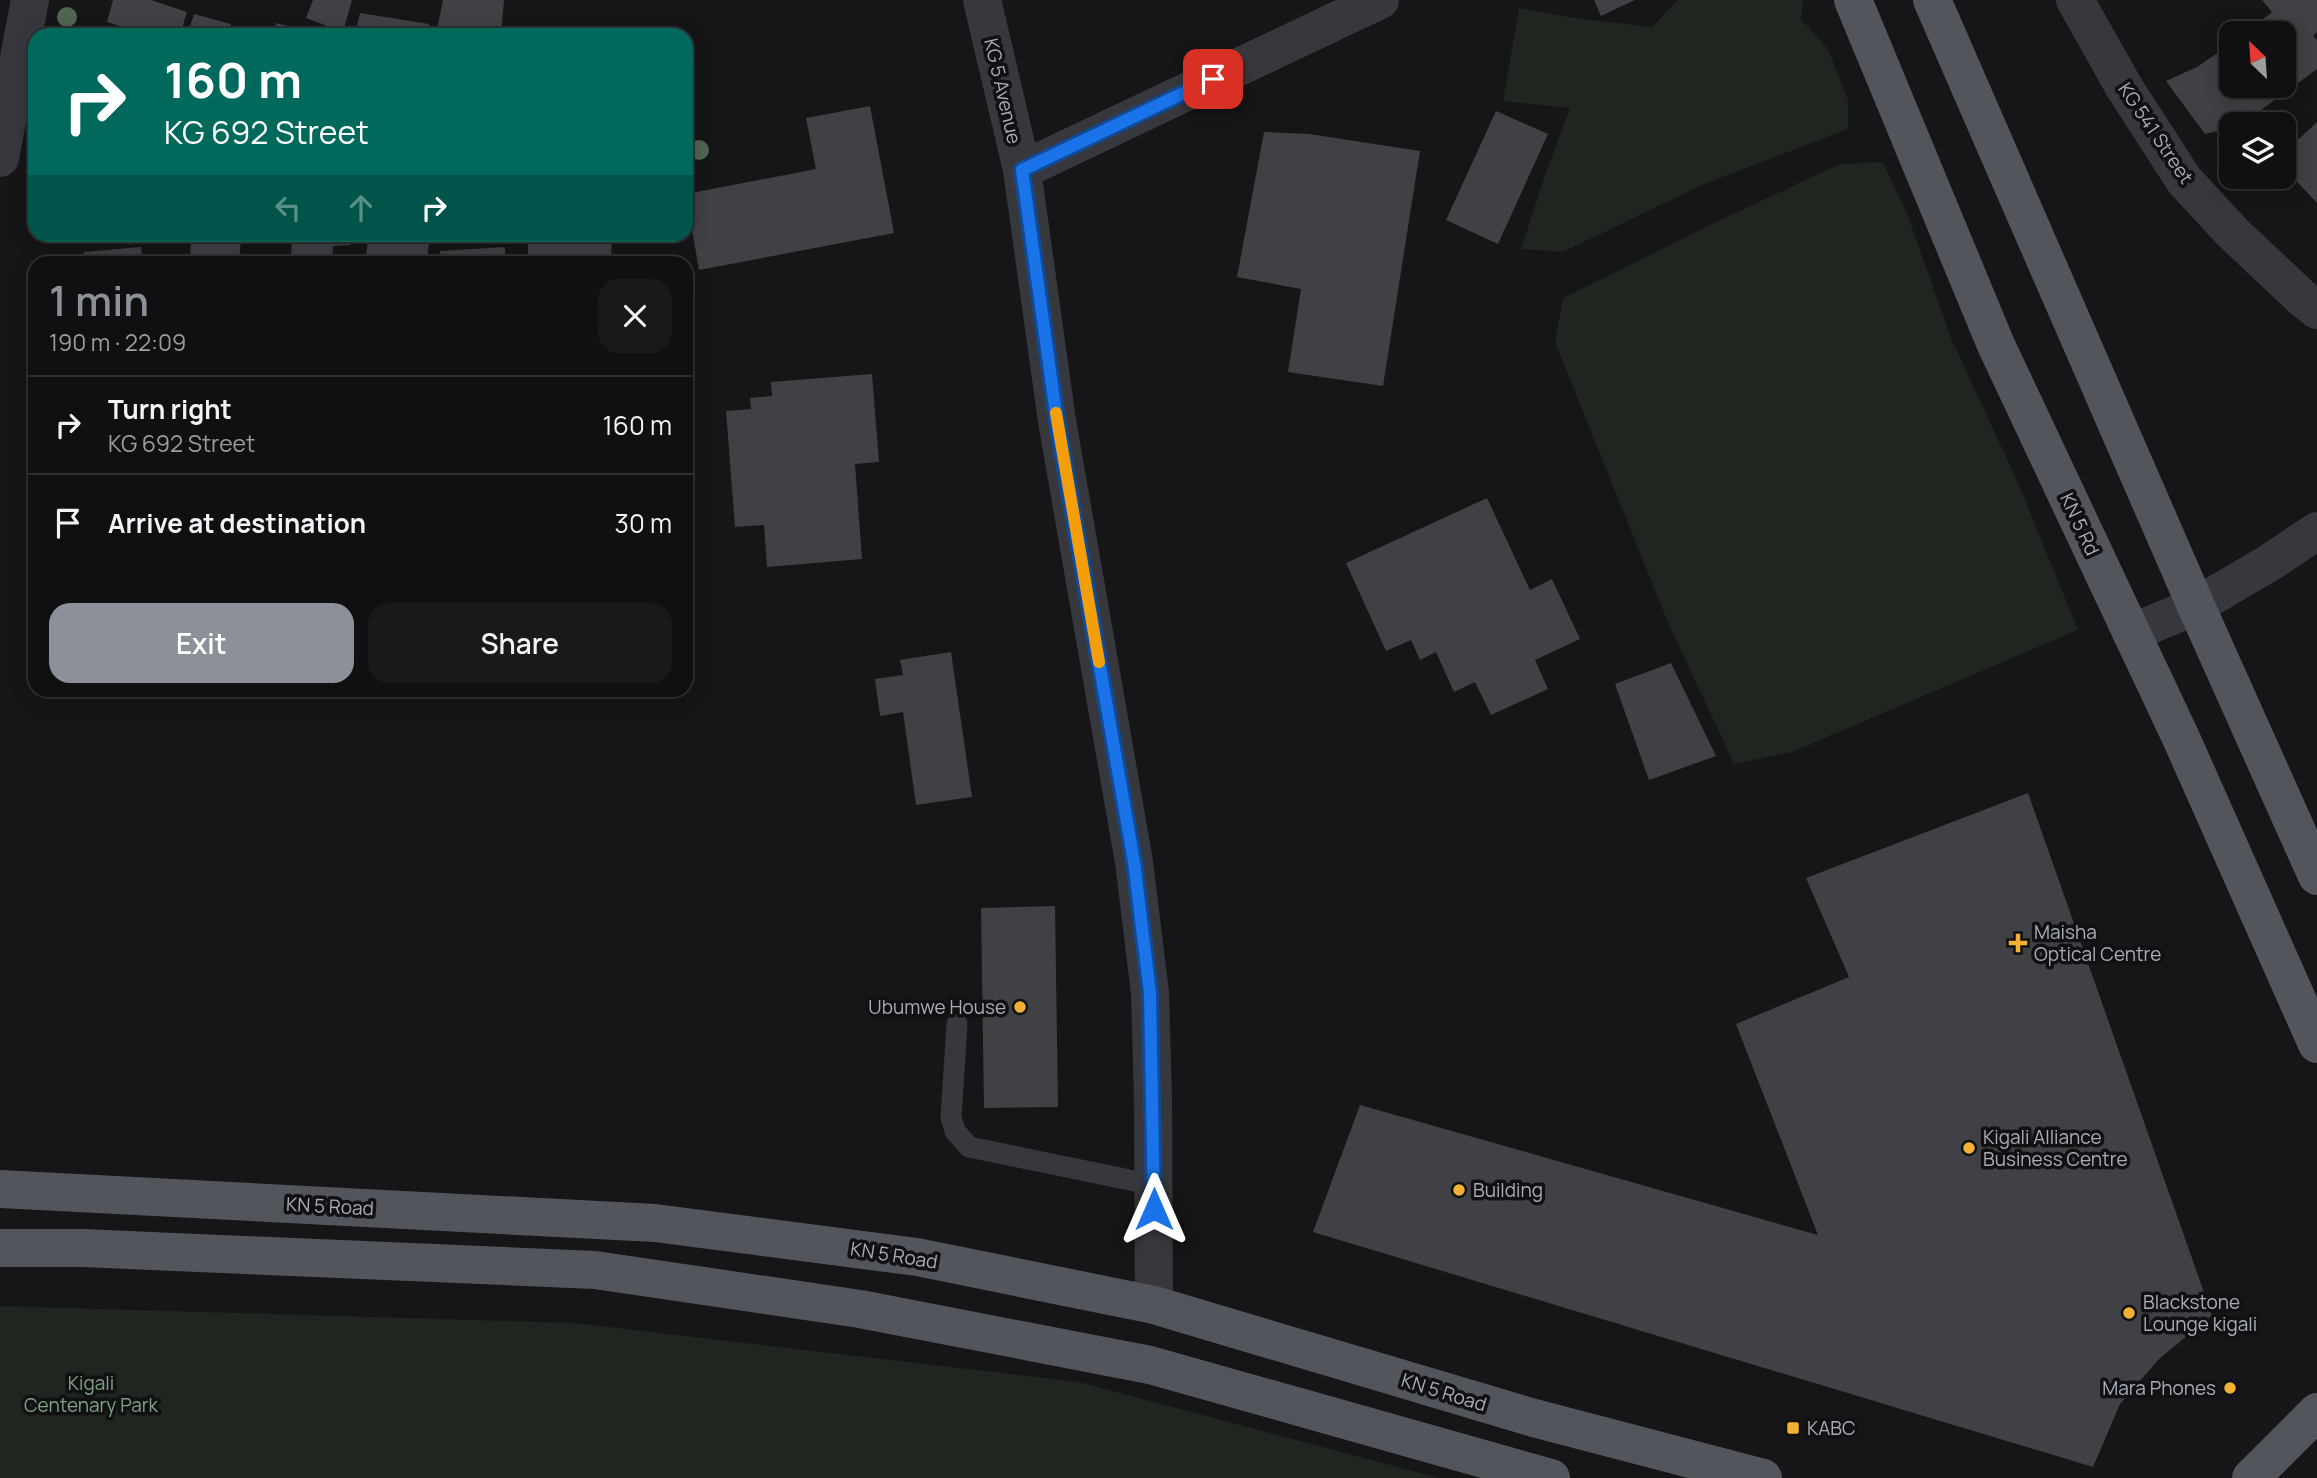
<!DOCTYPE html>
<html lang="en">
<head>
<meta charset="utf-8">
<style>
  :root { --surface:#101012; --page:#19191b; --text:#f1f3f6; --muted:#9c9d9f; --line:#303032; --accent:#8c9099 }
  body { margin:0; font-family:Manrope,sans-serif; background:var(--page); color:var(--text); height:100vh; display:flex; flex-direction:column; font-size:26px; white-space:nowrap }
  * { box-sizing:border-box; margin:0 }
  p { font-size:23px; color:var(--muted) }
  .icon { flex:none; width:38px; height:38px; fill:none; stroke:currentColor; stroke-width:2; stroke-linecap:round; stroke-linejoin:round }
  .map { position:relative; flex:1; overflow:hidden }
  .side { position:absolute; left:28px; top:256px; width:665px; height:441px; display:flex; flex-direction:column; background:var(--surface); border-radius:21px; box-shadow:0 4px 18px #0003,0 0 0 2px var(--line) }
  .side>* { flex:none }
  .guide { position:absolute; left:28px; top:28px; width:665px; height:214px; border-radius:21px; box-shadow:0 4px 18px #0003,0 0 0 2px var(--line); background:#00695c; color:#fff; overflow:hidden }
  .needle { width:46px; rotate:335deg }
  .controls { position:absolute; left:2219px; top:21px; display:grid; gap:14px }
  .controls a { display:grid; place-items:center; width:77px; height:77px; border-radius:14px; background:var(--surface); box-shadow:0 4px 18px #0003,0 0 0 2px var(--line); font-size:35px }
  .pin { position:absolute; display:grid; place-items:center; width:60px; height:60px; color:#fff; margin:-30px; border-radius:14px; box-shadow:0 4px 10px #0006 }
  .me { position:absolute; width:77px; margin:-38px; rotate:0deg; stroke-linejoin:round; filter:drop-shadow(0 0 5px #0008) }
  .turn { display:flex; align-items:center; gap:24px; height:147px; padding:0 21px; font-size:32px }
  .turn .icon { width:91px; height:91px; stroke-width:2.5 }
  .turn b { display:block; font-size:49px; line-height:60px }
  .lanes { display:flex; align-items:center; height:66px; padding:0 21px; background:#0003; justify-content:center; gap:35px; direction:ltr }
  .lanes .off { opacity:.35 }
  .round { display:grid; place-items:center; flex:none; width:74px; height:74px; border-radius:21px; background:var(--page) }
  .overview { display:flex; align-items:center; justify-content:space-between; height:119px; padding:0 21px }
  h1 { font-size:42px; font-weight:600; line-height:52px; color:var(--accent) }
  .primary-button { display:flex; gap:14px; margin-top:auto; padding:14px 21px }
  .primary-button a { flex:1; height:80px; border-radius:21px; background:var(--accent); color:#fff; font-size:28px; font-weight:600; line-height:80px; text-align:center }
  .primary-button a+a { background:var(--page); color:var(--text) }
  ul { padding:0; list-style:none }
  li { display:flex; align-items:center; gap:21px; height:98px; padding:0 21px; border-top:2px solid var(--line) }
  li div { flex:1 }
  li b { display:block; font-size:26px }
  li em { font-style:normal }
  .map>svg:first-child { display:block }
  .green { fill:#1e261f }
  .building { fill:#404145 }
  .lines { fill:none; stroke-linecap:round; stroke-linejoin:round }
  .service { stroke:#37383d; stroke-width:21 }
  .minor { stroke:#37383d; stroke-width:38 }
  .primary { stroke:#53555c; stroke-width:38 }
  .tree { fill:#506452 }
  .route-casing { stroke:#114b97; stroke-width:18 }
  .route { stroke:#1a73e8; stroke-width:12 }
  .slow { stroke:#f59e0b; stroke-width:12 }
  .poi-dot { fill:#f2b134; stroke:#111113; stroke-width:2.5 }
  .labels { text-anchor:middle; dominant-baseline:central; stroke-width:7; stroke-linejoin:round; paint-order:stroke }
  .street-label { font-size:19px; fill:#a8adb8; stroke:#111113 }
  .poi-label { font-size:19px; fill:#a8adb8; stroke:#111113; text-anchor:start }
  .park-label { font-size:19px; fill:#7fa381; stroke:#111113 }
</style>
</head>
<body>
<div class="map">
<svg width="2317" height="1478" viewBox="0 0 2317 1478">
  <rect width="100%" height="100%" fill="#161618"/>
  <!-- green -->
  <path class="green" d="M1678,0h125l-2,19 27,30 20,51v29l-144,55 -141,68 -42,-3 23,-71 26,-70 -67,-7 16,-93 55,10 78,9z
    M1883,162l25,54 43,122 68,147 59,145 -286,122 -58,12 -67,-144 -112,-278 8,-44 155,-77 122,-57z
    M0,1306l575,17 504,59 360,96h-1439z"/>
  <!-- building -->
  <path class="building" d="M113,0h38l36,12 -7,23h-45l1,-4 -29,-9z
    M313,0h39l-9,32 -37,-14z
    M443,0h61l-3,35h-65z
    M1594,0h41l-34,16z
    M2262,0h55v32l-4,4 4,4v29l-75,55h-11v4l-26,6 -39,-53 31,-14 34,-23v42h53v-53h-38l26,-21z
    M360,13l69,11 -2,11h-72z
    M194,14l37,10 -3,11h-41z
    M276,23l41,11 -1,1h-43z
    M870,106l24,127 -195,37 -13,-76 130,-25 -10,-51z
    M1496,111l52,23 -50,110 -52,-24z
    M2317,122v81l-33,-35v-15z
    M1264,132l45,2 111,17 -37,235 -95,-14 13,-83 -64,-12z
    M292,234h58v11l-17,1 -1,16h-41z
    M369,234h61l-3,28h-62z
    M528,234h84l-1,28h-83z
    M191,237l50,1 -2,24h-49z
    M141,247l2,15h-59v-10z
    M505,247v15h-66l1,-11z
    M872,374l7,88 -24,2 7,95 -95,8 -3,-42 -29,2 -9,-116 25,-2 -1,-11 22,-2 -1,-14z
    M1487,498l43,92 22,-11 28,60 -45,21 13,29 -57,26 -16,-33 -21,10 -18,-40 -16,8 -9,-20 -25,11 -40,-88z
    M951,652l21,145 -56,8 -13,-93 -23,4 -5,-37 28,-4 -3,-15z
    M1671,663l45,93 -67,24 -34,-96z
    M2028,793l184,522 -53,44 -39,45 -27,63 -780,-235 47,-127 458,130 -82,-211 113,-47 -43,-99z
    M1055,906l3,201 -74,1 -3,-200z"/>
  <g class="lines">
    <!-- service -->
    <path class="service" d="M957,1024l-6,93 4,14 14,16 185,38"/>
    <!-- minor -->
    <path class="minor" d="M982,0l40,170 35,251 77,441 16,131 3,106 1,206
      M2075,0l49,87 60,93 48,52 69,65 16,13
      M0,158l30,-158
      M1022,170l358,-170
      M2131,633l65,-27 73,-43 48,-32"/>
    <!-- primary -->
    <path class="primary" d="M1853,0l143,345 185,393 136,306
      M1932,0l264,606 121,270
      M0,1189l655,34 262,34 237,48 380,113 229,60
      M0,1248h82l513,22 265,39 290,56 401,113
      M2251,1478l66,-66"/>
  </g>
  <!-- trees -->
  <g class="tree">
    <circle cx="67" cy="17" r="10"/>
    <circle cx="699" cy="150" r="10"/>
  </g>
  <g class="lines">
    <!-- route casing -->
    <g class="route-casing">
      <path id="route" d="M1154,1209l-4,-216 -16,-131 -77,-441 -35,-251 191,-91"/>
    </g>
    <!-- route -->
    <use href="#route" class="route"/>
    <!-- slow -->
    <path class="slow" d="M1056,413l43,249"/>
  </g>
  <!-- markers -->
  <g class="poi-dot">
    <path d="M2014.5 932.5h7v7h7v7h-7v7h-7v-7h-7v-7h7z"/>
    <circle cx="1020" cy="1007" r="7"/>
    <circle cx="1969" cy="1148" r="7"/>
    <circle cx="1459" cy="1190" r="7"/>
    <circle cx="2129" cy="1313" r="7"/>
    <circle cx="2230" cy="1388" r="7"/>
    <rect x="1786" y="1421" width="14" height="14" rx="3.5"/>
  </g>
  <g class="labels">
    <!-- street labels -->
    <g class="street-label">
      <text transform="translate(1003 91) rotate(77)">KG 5 Avenue</text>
      <text transform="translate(2156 133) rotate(56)">KG 541 Street</text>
      <text transform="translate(2080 524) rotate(65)">KN 5 Rd</text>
      <text transform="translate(330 1206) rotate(3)">KN 5 Road</text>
      <text transform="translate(894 1255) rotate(9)">KN 5 Road</text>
      <text transform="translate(1444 1392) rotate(17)">KN 5 Road</text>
    </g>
    <!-- poi labels -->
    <g class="poi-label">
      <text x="2034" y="932">Maisha<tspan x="2034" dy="22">Optical Centre</tspan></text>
      <text x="1006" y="1007" text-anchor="end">Ubumwe House</text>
      <text x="1983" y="1137">Kigali Alliance<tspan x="1983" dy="22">Business Centre</tspan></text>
      <text x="1473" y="1190">Building</text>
      <text x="2143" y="1302">Blackstone<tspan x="2143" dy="22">Lounge kigali</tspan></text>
      <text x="2216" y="1388" text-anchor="end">Mara Phones</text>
      <text x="1807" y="1428">KABC</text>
    </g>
    <!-- park labels -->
    <g class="park-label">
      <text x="91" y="1383">Kigali<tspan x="91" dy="22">Centenary Park</tspan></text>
    </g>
  </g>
</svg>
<div class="controls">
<a><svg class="needle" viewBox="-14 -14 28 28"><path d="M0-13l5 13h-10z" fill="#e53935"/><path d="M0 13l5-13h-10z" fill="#9c9d9f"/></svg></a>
<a><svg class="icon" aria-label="layers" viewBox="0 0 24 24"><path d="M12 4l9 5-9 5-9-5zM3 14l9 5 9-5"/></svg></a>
</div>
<div class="pin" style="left:1213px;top:79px;background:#d93025"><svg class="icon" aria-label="arrive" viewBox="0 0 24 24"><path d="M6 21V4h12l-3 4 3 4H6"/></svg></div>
<svg class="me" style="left:1154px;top:1209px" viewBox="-20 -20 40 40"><path d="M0-17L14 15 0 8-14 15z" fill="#1a73e8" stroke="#fff" stroke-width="4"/></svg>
<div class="guide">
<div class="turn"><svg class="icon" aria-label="right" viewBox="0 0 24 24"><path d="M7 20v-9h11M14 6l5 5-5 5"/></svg><div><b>160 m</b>KG 692 Street</div></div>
<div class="lanes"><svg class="icon off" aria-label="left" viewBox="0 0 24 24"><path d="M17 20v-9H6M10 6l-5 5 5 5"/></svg><svg class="icon off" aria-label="ahead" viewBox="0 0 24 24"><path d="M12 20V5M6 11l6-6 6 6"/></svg><svg class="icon" aria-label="right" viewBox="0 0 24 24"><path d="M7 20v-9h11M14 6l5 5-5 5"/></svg></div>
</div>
<section class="side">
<div class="overview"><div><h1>1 min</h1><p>190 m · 22:09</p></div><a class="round"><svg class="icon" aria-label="close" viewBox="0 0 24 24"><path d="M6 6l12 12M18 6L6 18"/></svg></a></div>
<ul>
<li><svg class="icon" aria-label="right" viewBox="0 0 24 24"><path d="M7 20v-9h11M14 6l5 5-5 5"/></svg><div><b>Turn right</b><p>KG 692 Street</p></div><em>160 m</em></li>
<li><svg class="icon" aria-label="arrive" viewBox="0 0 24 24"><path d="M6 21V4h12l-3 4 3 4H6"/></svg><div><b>Arrive at destination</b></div><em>30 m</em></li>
</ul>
<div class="primary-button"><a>Exit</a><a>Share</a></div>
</section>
</div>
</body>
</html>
